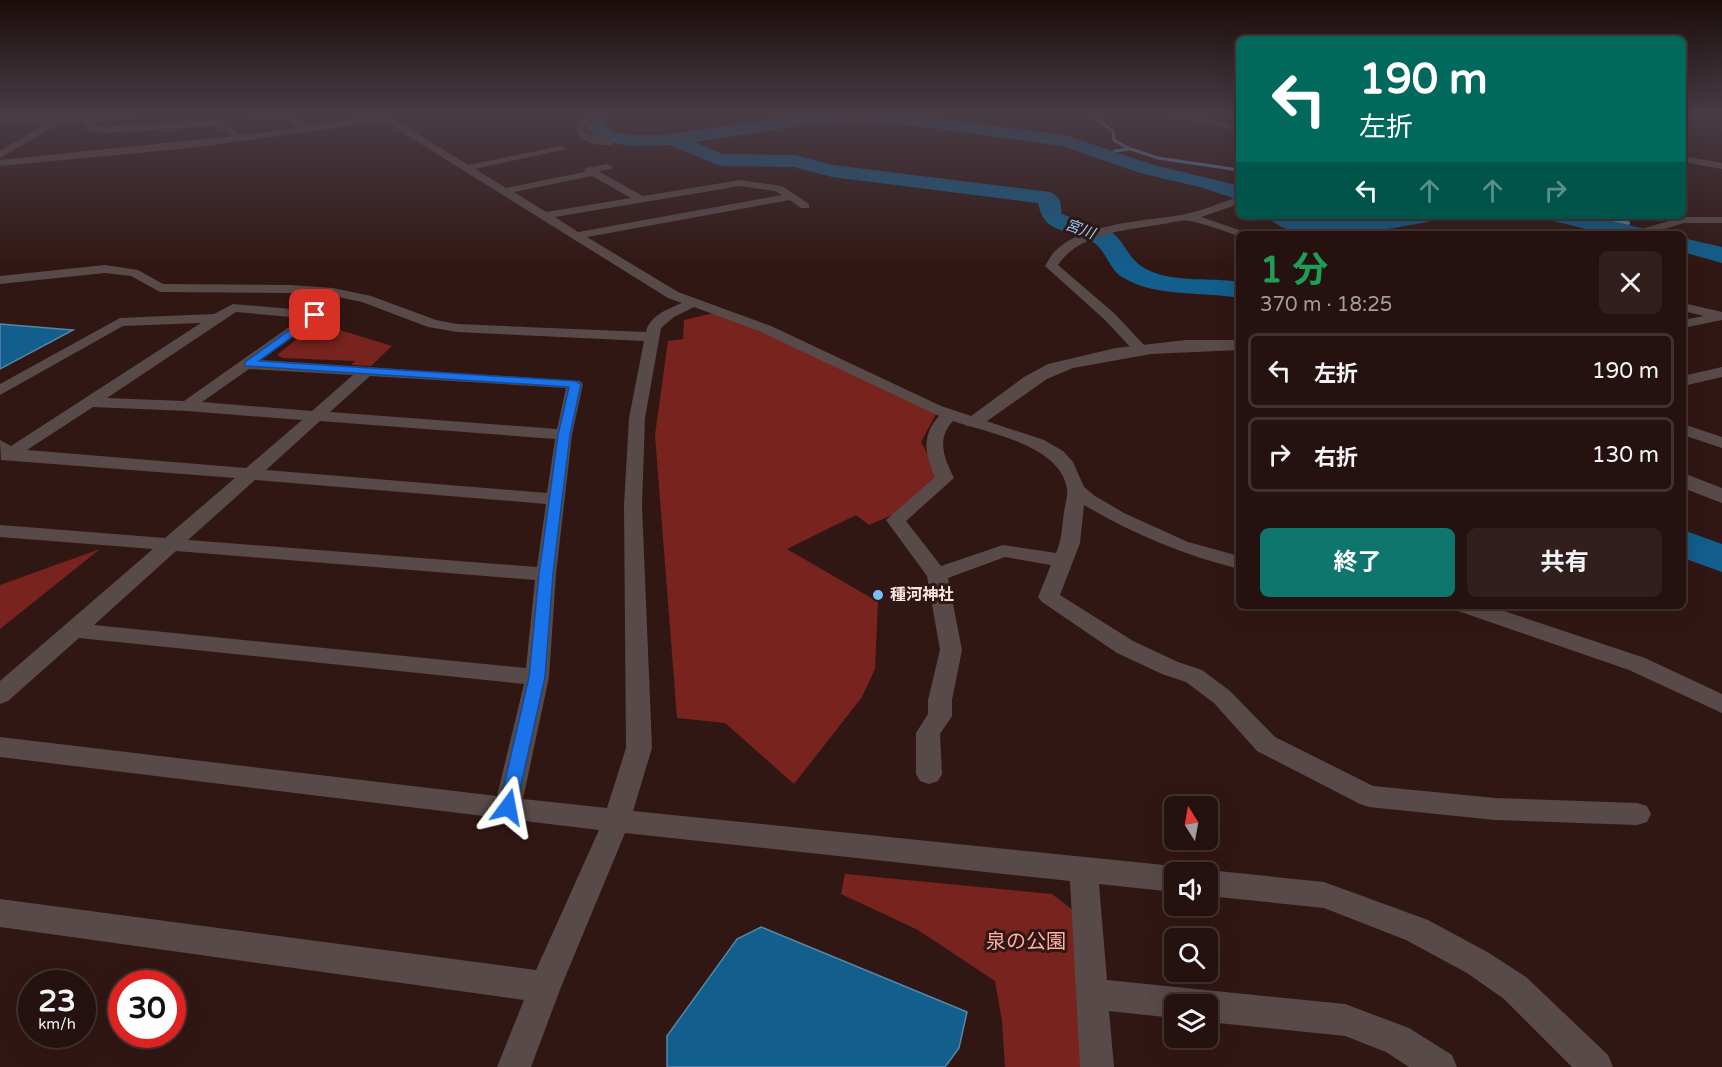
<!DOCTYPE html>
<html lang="ja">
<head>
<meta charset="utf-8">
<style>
  :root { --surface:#25110f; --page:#311f1d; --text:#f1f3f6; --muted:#a39d9e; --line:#42312f; --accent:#0f766e }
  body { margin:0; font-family:"Varela Round","Noto Sans JP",sans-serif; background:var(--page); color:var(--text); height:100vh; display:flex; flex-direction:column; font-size:22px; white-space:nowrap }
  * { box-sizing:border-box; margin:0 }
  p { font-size:20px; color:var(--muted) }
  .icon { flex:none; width:33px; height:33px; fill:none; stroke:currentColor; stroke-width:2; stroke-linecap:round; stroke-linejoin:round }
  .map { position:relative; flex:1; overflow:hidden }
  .panel { position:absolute; left:1236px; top:231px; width:450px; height:378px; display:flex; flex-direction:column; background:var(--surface); border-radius:9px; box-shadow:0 6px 24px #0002,0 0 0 2px var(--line) }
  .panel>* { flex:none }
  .banner { position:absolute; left:1236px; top:36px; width:450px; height:183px; border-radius:9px; box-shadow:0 6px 24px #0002,0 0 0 2px var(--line); background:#00695c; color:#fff; overflow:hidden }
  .needle { width:39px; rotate:349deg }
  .fabs { position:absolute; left:1164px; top:796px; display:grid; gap:12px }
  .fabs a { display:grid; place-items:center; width:54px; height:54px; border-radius:9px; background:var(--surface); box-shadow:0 6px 24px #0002,0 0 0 2px var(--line); font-size:30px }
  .speed { position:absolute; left:18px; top:970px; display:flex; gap:12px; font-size:30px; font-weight:700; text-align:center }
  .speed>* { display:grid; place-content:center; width:78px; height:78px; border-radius:50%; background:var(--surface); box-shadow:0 6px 24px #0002,0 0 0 2px var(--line); line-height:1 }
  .speed small { font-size:15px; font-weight:400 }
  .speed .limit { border:9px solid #d22; background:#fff; color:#111 }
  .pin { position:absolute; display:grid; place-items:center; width:51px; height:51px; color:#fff; margin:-26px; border-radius:12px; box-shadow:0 3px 9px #0006 }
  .me { position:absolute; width:66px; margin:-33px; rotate:13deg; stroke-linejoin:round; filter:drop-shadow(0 0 4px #0008) }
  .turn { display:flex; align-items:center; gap:21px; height:126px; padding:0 24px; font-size:27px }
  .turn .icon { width:78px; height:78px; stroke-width:2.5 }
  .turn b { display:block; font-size:42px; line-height:51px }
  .lanes { display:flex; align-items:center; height:57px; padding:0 24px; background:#0003; justify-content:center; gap:30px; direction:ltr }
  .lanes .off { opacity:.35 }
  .round { display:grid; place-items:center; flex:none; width:63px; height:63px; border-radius:9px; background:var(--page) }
  .headline { display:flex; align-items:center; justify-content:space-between; height:102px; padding:0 24px }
  h1 { font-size:36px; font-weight:700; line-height:45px; color:#1e9e55 }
  .cta { display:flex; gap:12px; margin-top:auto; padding:12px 24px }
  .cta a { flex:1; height:69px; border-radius:9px; background:var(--accent); color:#fff; font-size:24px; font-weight:700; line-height:69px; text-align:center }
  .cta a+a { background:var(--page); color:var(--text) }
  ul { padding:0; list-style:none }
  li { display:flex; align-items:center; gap:18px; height:75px; margin:0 12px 9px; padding:0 12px; border:3px solid var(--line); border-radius:9px }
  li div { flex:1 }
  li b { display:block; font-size:22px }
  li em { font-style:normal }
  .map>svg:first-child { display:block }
  .green { fill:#78231d }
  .water { fill:#125e8c; stroke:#5786a6; stroke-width:1.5 }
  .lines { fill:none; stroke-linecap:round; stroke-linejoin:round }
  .stream-far1 { stroke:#5786a6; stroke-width:3 }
  .stream { stroke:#5786a6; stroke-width:4 }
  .river { fill:#125e8c; fill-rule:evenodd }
  .minor { fill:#584a48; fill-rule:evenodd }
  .tertiary { fill:#584a48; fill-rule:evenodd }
  .route { fill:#1a73e8; stroke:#114b97; stroke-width:1.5 }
  .poi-dot { fill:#76c0f6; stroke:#311714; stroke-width:2 }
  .labels { text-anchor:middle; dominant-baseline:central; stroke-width:6; stroke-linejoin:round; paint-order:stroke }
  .far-water-label { font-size:15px; font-style:italic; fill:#8fcfff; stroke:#311714 }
  .poi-label { font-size:16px; font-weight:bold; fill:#f8e5e2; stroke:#311714; text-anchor:start }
  .near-park-label { font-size:20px; fill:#feafa4; stroke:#311714 }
</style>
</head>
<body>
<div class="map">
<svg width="1722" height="1067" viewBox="0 0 1722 1067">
  <rect width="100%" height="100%" fill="#311714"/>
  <!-- green -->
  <path class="green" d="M714,313l66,27 156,74 -15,28 18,34 -40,36 -30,13 -13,-10 -69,34 91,53 -3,67 -13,28 -68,87 -69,-61 -48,-5 -22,-283 13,-94 15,-2 1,-19z
    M317,323l75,23 -21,20 -20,-1 4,-4 -72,-3 -6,-3z
    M100,549l-100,80v-44z
    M845,874l207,20 22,17 7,156h-76l-3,-46 -7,-40 -77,-51 -77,-36z"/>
  <!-- water -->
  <path class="water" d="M0,324l73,6 -73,39z
    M761,927l206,85 -8,36 -14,19h-278v-31l70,-97z"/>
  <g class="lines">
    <!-- stream-far1 -->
    <path class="stream-far1" d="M1089,114l24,17 1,9 14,8 30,10 81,12
      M1115,151l15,-2
      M1101,154l6,-1"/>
    <!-- stream -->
    <path class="stream" d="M1598,216l30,7"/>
    <!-- river -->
    <path class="river" d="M594,114h17l-6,13 10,5 18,3h28l143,-21h101l160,21 89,30 82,20 3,1v14l-39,-13 -60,-14 -78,-27 -137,-19 -63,-5 -42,1 -125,19 28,12 72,1 38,10 217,27c12,5 10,11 12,22 15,6 35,10 49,18 16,11 16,29 39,39 27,12 61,6 89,11v16c-38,-7 -83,0 -117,-21 -13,-8 -16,-27 -29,-35 -26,-16 -48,-5 -55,-39l-206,-26 -38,-10 -74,-1 -50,-21 -37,1 -30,-5 -17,-12z
      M1268,216h30l32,5 52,-5h51l-3,5 -8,2c-33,6 -132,26 -154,-7z
      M1550,216h40l55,13 4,5h-42l-54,-13z
      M1683,238l39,9v16l-39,-11z
      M1683,530l39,14v28l-39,-14z"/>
    <!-- minor -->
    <path class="minor" d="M141,114l-4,3 -43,4 -1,4 10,2 113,-7 27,15 54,-7 -14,-10h-32l-4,-2 1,-2h40l19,12 78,-12 83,51 93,-19 5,3 -91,20 31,19 78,-16 1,-4 23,-4 5,3 -2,2 -13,2 45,25 97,-16 42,6 27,18v4h-8l-11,-8 -203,37 91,55 93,34 170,80 103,34 19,11 10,11 11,25 11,9 29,17 64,29 51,14v13c-55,-14 -106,-35 -155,-64l-4,38 -20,52 73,46 45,21 24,8 28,21 45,46 98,49 122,12 142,5 10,3 4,8 -4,8 -10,3 -142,-5 -126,-13 -9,-3 -103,-53 -43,-48 -28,-21 -24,-8 -45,-21 -75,-51 -4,-5 13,-32 -46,-8 -57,21 14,72 -10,50v16l-12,18 2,40 -4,7 -9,3 -9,-3 -4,-7v-41l12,-19v-14l12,-50 -13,-74 -41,-56 49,-43c-10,-23 -14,-41 4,-61l-178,-84 -67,-25 -20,10 -13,11 -16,90 -3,88 10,242 -19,63 541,55 10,4 2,3h-12v19l-75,-8 8,96 238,24 64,24 43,27 5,12h-48l-23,-15 -41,-16 -137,-14v-17h-34v13l-65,-7 5,56h-34l-10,-186 -445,-48 -64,154 -30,80h-34l27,-67 -524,-73v-28l536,71 63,-140 -599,-73v-20l497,59 27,-112 -445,-46 -71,63 -8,3v-23l153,-132 -153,-12v-12l165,13 70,-60 -234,-18 -1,-20 11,6 190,-123 -78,3 -123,69v-11l120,-66 94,-4 19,-10 82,7 7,4 -2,3 -59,42 319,21 3,3 -11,51 -16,139 -7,103 -26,122 84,9 19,-60 -2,-242 5,-88 15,-77 -187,-9 -29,-5 -66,-25 -29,-6 -43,-3 -130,-1 -29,-16 -26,-3 -105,11v-8l105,-11 33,5 25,14 127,1 43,3 38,8 65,24 21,4 189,8c3,-16 22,-23 36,-29l-14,-5 -284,-177 -194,27 -190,18v-6l233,-24 -17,-10 -113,7 -18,-4v-7l-25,1 -60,35v-7l47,-28 -47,2v-6zM592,176l39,22 -85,14 -32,-20zM740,186l35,5 7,4 -204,37 -23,-15zM236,312l66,6 -118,83 -77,-3zM249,369l104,6 -41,36 -110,-9zM370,376l196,12 -9,41 -227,-17zM93,407l94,4 115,9 -56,48 -219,-18zM320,421l235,18 -8,54 -281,-23zM953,421c35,12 108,24 114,68 1,7 -2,16 -3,23 -2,14 -2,28 -8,41l-53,-8 -62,21 -35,-45 48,-43c-10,-20 -18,-39 -1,-57zM255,480l291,24 -9,63 -349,-27zM176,551l359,29 -9,88 -432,-43z
      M586,114h8l-10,13v5l28,9v4c-12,1 -37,-3 -36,-18z
      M1161,114h18l60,11v6z
      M1683,156l39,7v6l-39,-7z
      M1239,197v7l-38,13 50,17h-12v2c-16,-5 -33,-12 -49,-15 -8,-2 -19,2 -27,3 -36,6 -84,9 -105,41l57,49 29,31 2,3 -2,3h-10l-29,-31 -60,-54c3,-5 6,-11 10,-15 29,-29 94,-30 131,-37 19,-4 35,-12 53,-17z
      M1683,217h39v6h-38l-37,11h-18l2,-2z
      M1683,303l39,9v8l-39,8v-8l21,-4 -21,-5z
      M1722,367v10l-39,9v-10z
      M1683,424l39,13v11l-39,-13z
      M1455,606h34l156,52 77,36v19l-93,-43 -171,-59z
      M1208,870l116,12 104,38 61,33 37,24 82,78 5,12h-41l-68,-68 -37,-26 -61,-33 -82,-32 -116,-12v-23h-8z"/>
    <!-- tertiary -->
    <path class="tertiary" d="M1186,340h53v10l-88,4 -78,14 -26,11 -67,47h-14l-3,-4 61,-45 24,-13 68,-16z
      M1683,473l39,15v15l-39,-15z"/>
  </g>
  <!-- sky -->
  <linearGradient id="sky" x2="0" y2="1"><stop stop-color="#1b0d0b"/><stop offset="0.43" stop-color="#483c45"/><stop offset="1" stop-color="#483c45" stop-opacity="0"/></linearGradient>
  <rect width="1722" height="264" fill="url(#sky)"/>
  <!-- route -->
  <path class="route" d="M315,312l4,1v4l-60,44 316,20 6,3 -11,51 -17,139 -8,103 -30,135 -7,2 -6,-2 -3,-5 30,-130 10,-103 19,-139 11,-48 -324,-21v-4z"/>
  <!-- markers -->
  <circle class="poi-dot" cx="878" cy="595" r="6"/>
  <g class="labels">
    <!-- far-water labels -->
    <g class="far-water-label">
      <text transform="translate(1080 229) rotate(20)">宮川</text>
    </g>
    <!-- poi labels -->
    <g class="poi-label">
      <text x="890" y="595">種河神社</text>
    </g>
    <!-- near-park labels -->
    <g class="near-park-label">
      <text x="1026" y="942">泉の公園</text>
    </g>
  </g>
</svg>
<div class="fabs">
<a><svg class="needle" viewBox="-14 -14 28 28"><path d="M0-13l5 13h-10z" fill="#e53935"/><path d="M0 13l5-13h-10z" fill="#a39d9e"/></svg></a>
<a><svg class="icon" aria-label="sound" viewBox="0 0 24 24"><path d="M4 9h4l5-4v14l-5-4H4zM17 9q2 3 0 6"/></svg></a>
<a><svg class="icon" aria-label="search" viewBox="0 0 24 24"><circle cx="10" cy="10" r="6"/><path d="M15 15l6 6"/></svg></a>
<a><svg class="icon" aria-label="layers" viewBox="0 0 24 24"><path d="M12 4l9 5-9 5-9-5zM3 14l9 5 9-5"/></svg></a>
</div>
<div class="speed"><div>23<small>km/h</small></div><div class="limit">30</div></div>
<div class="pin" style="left:315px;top:315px;background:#d93025"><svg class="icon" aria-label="arrive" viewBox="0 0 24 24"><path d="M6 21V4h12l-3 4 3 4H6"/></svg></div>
<svg class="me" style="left:508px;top:807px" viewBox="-20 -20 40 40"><path d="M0-17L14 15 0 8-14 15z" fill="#1a73e8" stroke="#fff" stroke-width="4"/></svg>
<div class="banner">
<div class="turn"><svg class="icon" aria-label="left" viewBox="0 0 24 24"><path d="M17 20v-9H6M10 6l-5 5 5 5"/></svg><div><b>190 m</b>左折</div></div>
<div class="lanes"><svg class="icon" aria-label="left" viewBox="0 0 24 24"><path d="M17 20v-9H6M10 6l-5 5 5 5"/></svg><svg class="icon off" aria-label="ahead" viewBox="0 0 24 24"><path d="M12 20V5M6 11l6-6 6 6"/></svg><svg class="icon off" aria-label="ahead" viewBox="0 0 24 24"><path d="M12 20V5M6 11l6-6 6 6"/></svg><svg class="icon off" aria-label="right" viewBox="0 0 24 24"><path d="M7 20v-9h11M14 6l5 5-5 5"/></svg></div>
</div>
<section class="panel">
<div class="headline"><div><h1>1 分</h1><p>370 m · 18:25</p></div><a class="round"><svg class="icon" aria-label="close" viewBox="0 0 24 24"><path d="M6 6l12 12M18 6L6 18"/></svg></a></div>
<ul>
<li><svg class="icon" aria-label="left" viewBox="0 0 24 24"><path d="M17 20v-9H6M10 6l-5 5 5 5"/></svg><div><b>左折</b></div><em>190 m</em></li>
<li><svg class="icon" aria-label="right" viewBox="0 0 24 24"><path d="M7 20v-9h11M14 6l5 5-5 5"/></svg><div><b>右折</b></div><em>130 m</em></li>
</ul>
<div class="cta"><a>終了</a><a>共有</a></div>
</section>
</div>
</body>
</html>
